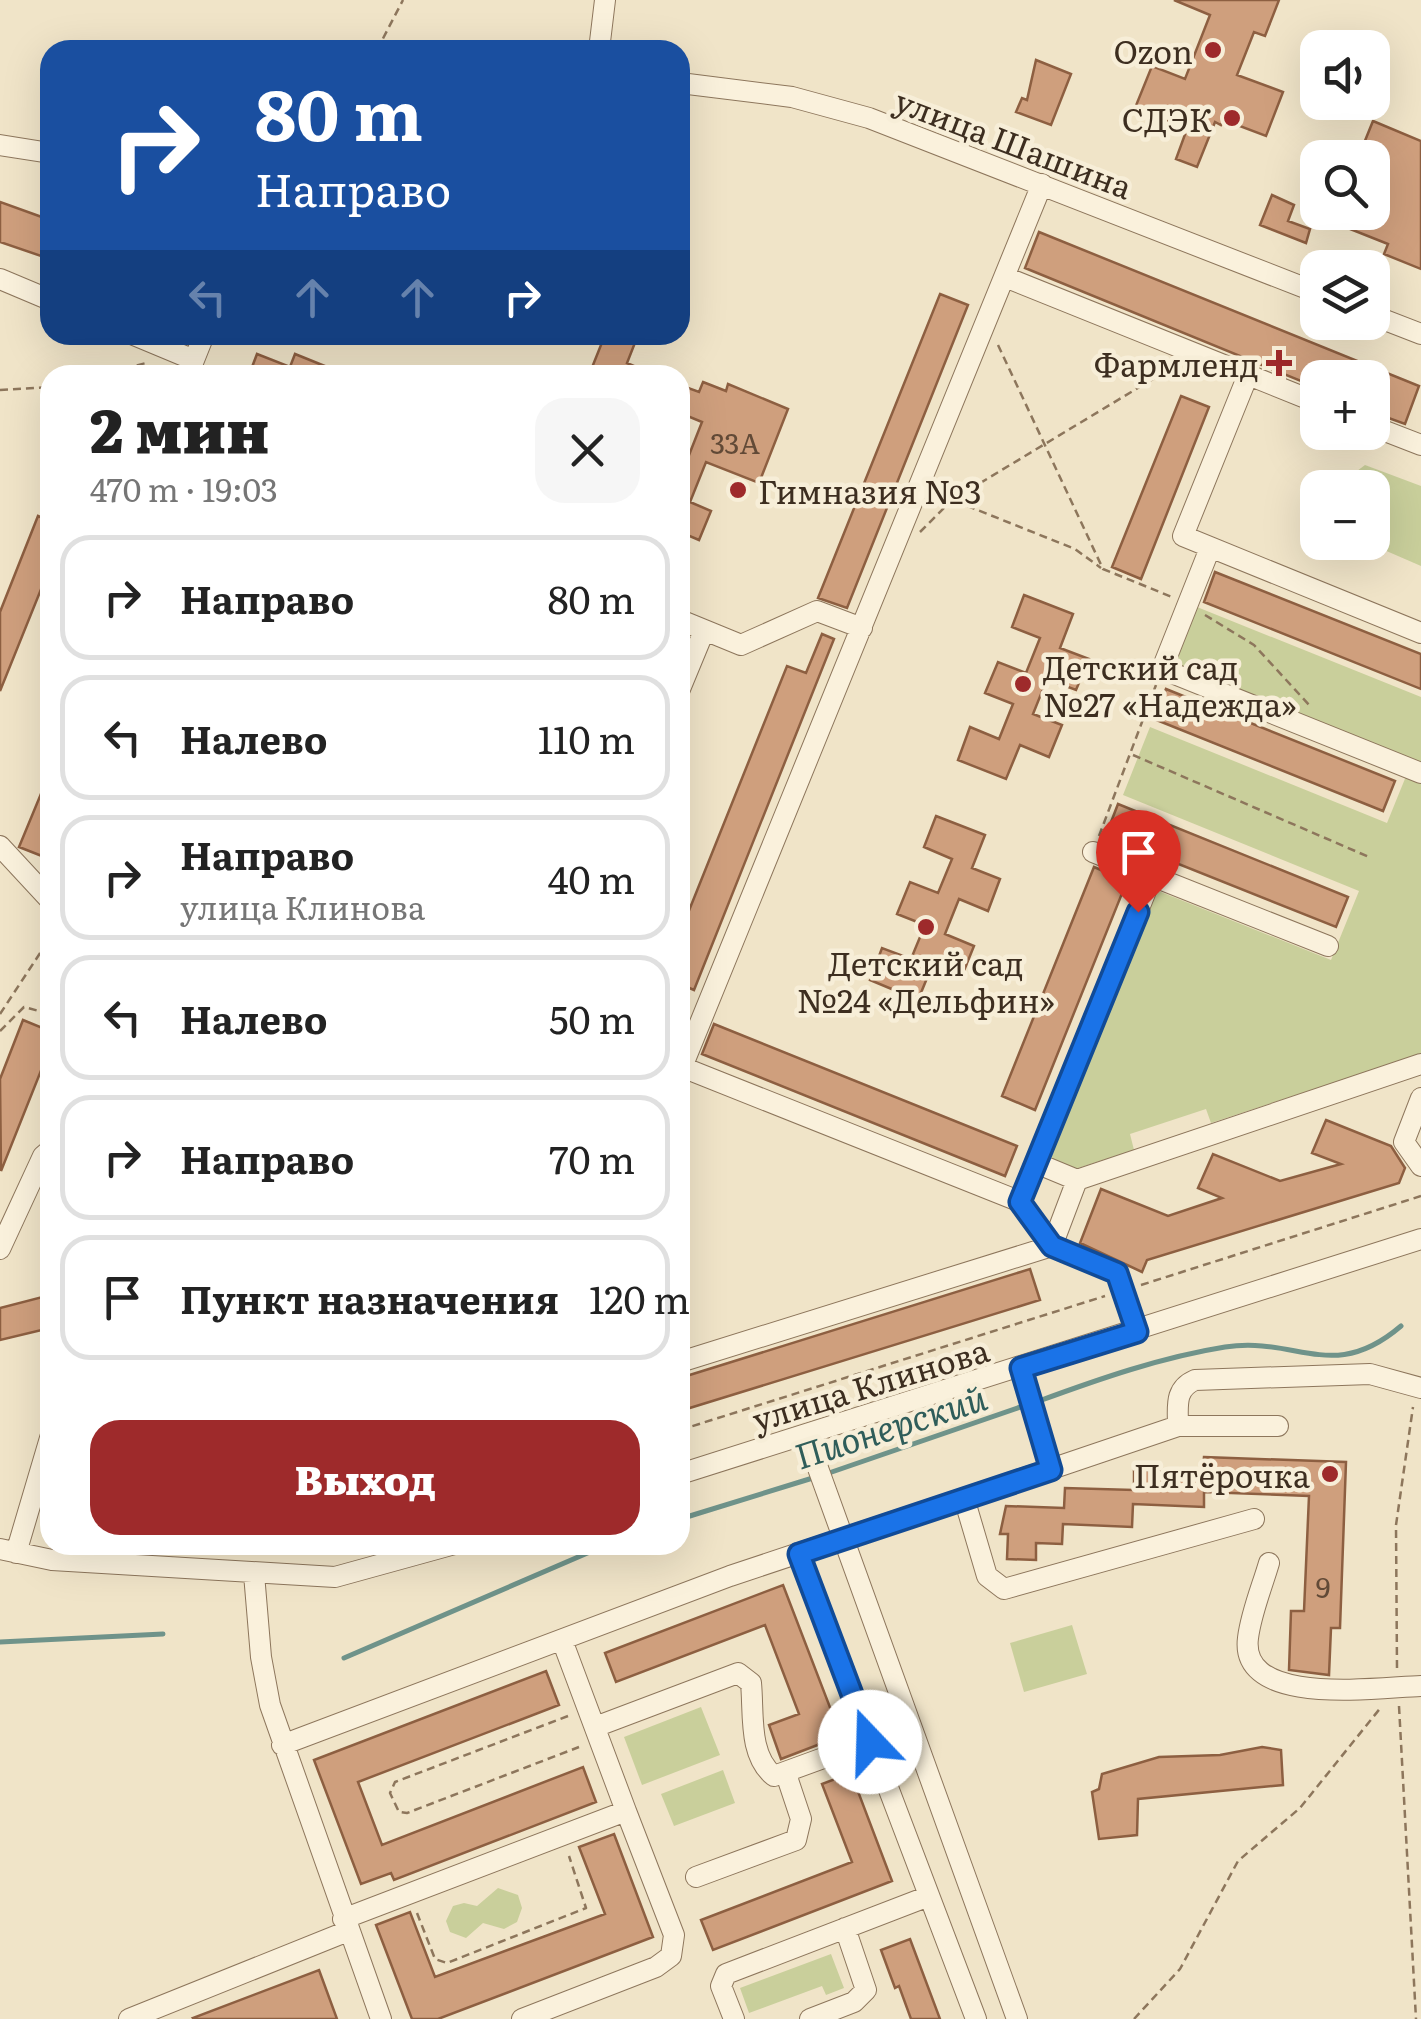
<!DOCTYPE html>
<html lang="ru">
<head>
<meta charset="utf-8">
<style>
  :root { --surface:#fff; --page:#f6f6f6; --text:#222; --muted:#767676; --line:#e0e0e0; --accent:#9e2a2b }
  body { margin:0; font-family:Literata,serif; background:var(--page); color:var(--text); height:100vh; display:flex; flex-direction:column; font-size:38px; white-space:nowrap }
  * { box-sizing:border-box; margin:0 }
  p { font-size:32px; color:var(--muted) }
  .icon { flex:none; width:55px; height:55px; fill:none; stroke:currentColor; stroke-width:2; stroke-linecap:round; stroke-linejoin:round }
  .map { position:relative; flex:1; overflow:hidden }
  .drawer { position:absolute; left:40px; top:365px; width:650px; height:1190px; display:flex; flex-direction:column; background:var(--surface); border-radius:30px; box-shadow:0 10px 40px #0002 }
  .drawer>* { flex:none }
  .banner { position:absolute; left:40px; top:40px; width:650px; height:305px; border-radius:30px; box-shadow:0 10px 40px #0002; background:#1a4fa0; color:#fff; overflow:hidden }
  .buttons { position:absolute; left:1300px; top:30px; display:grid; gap:20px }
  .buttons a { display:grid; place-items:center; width:90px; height:90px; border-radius:20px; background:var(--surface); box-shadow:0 10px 40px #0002; font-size:50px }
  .pin { position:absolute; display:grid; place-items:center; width:85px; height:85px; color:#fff; margin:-102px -42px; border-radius:50% 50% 50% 0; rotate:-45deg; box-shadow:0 0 10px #0007 }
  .pin .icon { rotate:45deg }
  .me { position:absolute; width:110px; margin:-55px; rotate:339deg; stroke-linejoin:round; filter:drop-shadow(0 0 8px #0008) }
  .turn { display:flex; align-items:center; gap:35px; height:210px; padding:0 50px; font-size:45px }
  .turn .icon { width:130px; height:130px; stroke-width:2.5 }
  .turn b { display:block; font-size:70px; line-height:85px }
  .lanes { display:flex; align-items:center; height:95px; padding:0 50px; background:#0003; justify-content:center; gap:50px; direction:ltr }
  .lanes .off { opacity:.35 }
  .round { display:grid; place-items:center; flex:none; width:105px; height:105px; border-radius:30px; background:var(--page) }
  .summary { display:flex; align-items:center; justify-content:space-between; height:170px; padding:0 50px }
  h1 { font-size:60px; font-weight:800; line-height:75px }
  .button { display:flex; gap:20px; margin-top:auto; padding:20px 50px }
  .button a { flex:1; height:115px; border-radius:30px; background:var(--accent); color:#fff; font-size:40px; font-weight:800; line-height:115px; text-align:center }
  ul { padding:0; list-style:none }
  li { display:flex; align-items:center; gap:30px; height:125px; margin:0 20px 15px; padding:0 30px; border:5px solid var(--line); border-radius:30px }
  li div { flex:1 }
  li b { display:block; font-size:38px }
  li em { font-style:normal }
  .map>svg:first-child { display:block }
  .green { fill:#c9cf9b }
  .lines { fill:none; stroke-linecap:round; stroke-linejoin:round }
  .stream { stroke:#6f938a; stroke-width:5 }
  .building { fill:#cf9f7d; stroke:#8d5f41; stroke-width:2.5 }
  .minor-casing { stroke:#8d765c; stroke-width:22 }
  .path { stroke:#8d765c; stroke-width:2.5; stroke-dasharray:8 5; stroke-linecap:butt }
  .minor { stroke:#faf1dc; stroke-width:20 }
  .route-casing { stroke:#114b97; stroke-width:25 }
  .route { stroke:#1a73e8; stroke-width:18 }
  .poi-dot { fill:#9e2a2b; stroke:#f7eed8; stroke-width:4 }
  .labels { text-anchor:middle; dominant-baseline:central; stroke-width:9; stroke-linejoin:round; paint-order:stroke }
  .number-label { font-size:28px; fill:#624a37 }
  .poi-label { font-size:32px; fill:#3d2e20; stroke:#f7eed8; text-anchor:end }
  .street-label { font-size:32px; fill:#3d2e20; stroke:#f7eed8 }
  .water-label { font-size:35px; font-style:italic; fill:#2f5d5a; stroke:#f7eed8 }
</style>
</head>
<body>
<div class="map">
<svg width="1421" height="2019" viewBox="0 0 1421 2019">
  <rect width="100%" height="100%" fill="#f0e4c8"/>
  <!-- green -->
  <path class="green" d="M1365,465l56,21v80l-53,-23 4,-1v-54l-25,-1 6,-13z
    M1197,607l224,90v357l-210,69 -5,-14 -76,25 4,16 -59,19 -26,-10 107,-269 175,70 28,-69 -236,-96 27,-68 237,96 26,-64 -238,-96z
    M1072,1625l15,49 -63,18 -14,-49z
    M701,1707l19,48 -78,30 -18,-48z
    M723,1770l12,33 -61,23 -13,-32z
    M498,1888l20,7 4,13 -5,14 -13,7 -21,-6 -17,15 -16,-6 -4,-11 7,-15 11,-3 13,3z
    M831,1954l13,34 -18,7 -4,-9 -73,27 -9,-25z"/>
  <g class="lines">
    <!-- stream -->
    <path class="stream" d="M1039,1401c60,-22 123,-44 186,-54 73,-11 108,37 176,-21
      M826,1474l203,-70
      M680,1519l136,-42
      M0,1642l163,-8
      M344,1658l262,-113"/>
  </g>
  <!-- building -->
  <path class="building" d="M1174,0h105l-14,36 -11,-4 -17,43 46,17 -17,44 -42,-16 -3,5 -6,-3 -18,45 -21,-8 11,-30 -52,-21 17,-42 33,13 25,-64z
    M1036,60l35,14 -20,51 -35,-13 6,-14 5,2z
    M1373,121l48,20v128l-37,-15 4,-10 -78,-31 62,-1v-54h-14z
    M1272,195l22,10 -6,16 22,8 -4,14 -46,-18z
    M0,202l50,18v39l-50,-17z
    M1039,232l380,154 -14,38 -33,-12v-34h-54v10l-293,-120z
    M940,294l28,11 -121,303 -29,-10z
    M605,335h33l-11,28 27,12h-65z
    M257,354l33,13 5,-13 52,21h-98z
    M703,382l23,9 2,-7 60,25 -29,74 -53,-21 -16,40 21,9 -12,29 -19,-8v-54l22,-56 -22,-9v-28l19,7z
    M1181,396l28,11 -68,172 -29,-12z
    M38,516l12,5v46l-50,124v-79z
    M1215,572l206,82v35l-217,-87z
    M1024,595l49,19 -13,34 29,11 -13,31 -29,-11 -14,35 29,11 -13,32 -29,-12 -14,34 -48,-19 12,-33 29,12 14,-35 -28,-11 13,-31 28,11 14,-35 -28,-11z
    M822,634l12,5 -140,351 -14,-6v-51l107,-267 19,7z
    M1166,689l229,92 -12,30 -229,-92z
    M50,772v78l-3,8 -28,-11z
    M1118,804l230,93 -12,30 -230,-92z
    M936,816l49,19 -13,33 28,11 -12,32 -29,-12 -14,35 29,12 -13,32 -29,-12 -14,34 -48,-20 12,-32 29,11 14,-34 -28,-11 13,-32 28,11 14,-34 -28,-12z
    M1094,867l33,14 -92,229 -33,-14z
    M23,1020l27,11v17l-49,123 -1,-92z
    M714,1024l303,122 -12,30 -303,-122z
    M1326,1120l65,26 14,22 -6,15 -252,77 -5,12 -62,-29 21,-54 67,27 54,-18 -24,-10 15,-34 67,27 61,-17 -29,-11z
    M1030,1269l10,31 -360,111v-33z
    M50,1295v33l-50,12v-32z
    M1204,1457l142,5 -6,166h-9l-2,47 -40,-5 2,-59h13l5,-115 -105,-4v15l-71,-3 -1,23 -69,-3 -1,20 -26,-1v17l-29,-1 1,-25h-8l6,-28 58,2 1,-20 69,2v-20l69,2z
    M783,1585l58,151 -60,23 -12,-34 30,-11 -34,-89 -149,57 -11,-29z
    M546,1671l13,34 -201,77 24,63 201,-78 13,35 -202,78 -3,-7 -30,11 -47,-124z
    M1262,1747l19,3 2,35 -145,14 -1,36 -38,4 -7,-47 7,-3 3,-15 57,-17 61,-2z
    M851,1773l41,108 -179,69 -12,-30 151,-58 -30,-78z
    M614,1834l39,103 -215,82h-26l-36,-94 34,-13 25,65 170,-63 -26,-67z
    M910,1939l30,80h-29l-12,-33 -4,2 -14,-38z
    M319,1970l18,49h-143l-1,-1z"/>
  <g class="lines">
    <!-- minor casing -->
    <g class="minor-casing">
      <path id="minor" d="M599,50l6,-50
        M680,83l112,14 77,21 449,175
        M0,145l50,8
        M1005,277l313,126
        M0,279l50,21
        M1372,315l49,19
        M134,335l60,25
        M188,375l16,-40
        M1248,375l-65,161 238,97
        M1372,426l49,19
        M1210,548l-48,121 259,104
        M680,620l61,25 76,-34 45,17
        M680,689l24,-58
        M0,846l50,54
        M1152,876l176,70
        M680,1072l362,-888
        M1421,1098l-17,44 17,24
        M1036,1163l41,17 344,-116
        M1077,1180l-25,66 65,27 20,59
        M1021,1202l131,-326 -59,-24
        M0,1249l43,-93 7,-6
        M680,1362l372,-116 -31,-44 -339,-135
        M1178,1426c0,-19 -4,-37 17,-46l175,-6 51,14
        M806,1435l211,584
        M1051,1469l127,-43h100
        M680,1474l741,-235
        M964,1498l23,78 17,13 250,-70
        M0,1549l52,11 283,17 116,-32
        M16,1553l34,-115
        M799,1553l177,466
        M1269,1563c-7,24 -18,50 -21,75 -9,70 131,49 173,48
        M254,1574l7,83 9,48 111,314
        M562,1640l64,171
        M595,1727l143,-54 13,10c3,30 -3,72 23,93l96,-35
        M282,1745l448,-169 321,-107 -30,-101
        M696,1877l100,-37 5,-21 -15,-45
        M343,1919l283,-108 48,124 -3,21 -15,11 -134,52
        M129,2019l219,-88
        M734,2019l-13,-33 5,-12 203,-78
        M810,2019l44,-17 12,-12 -21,-62"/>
    </g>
    <!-- path -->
    <path class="path" d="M377,50l26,-50
      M998,345l105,224 69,28
      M99,375l47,-12
      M0,390l50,-3
      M955,501l120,48 26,19
      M920,532l32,-32 224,-135
      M1205,615l49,30 57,62
      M1133,755l236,102
      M1099,836l57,-151
      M0,1014l50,-76
      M0,1031l24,-24 26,7
      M1141,1285l280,-89
      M680,1430l425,-134
      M1397,1668l-1,-143 17,-118
      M1399,1706l17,313
      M568,1716l-173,66 -5,11 9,19 8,1 172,-66
      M417,1913l18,46 12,4 139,-55 -17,-52
      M1134,2019l46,-50 58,-108 62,-53 82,-102"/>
    <!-- minor -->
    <use href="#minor" class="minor"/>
  </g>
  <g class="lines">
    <!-- route casing -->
    <g class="route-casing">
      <path id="route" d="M870,1742l-71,-188 252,-84 -30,-102 116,-36 -20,-59 -65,-27 -32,-44 118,-290"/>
    </g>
    <!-- route -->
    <use href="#route" class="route"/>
  </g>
  <!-- markers -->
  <g class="poi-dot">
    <circle cx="1213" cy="50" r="10"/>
    <circle cx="1232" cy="118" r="10"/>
    <path d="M1274 348h10v10h10v10h-10v10h-10v-10h-10v-10h10z"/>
    <circle cx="738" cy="490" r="10"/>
    <circle cx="1023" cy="684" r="10"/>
    <circle cx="926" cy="927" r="10"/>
    <circle cx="1330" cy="1474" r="10"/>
  </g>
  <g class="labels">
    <!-- number labels -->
    <g class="number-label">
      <text x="735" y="442">33А</text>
      <text x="1323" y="1586">9</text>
    </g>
    <!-- poi labels -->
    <g class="poi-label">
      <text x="1193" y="50">Ozon</text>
      <text x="1212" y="118">СДЭК</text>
      <text x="1259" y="363">Фармленд</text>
      <text x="758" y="490" text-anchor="start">Гимназия №3</text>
      <text x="1043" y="666" text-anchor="start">Детский сад<tspan x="1043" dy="37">№27 «Надежда»</tspan></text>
      <text x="926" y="962" text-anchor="middle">Детский сад<tspan x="926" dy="37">№24 «Дельфин»</tspan></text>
      <text x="1310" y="1474">Пятёрочка</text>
    </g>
    <!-- street labels -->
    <g class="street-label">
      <text transform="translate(1014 142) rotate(21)">улица Шашина</text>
      <text transform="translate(870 1383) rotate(-17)">улица Клинова</text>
    </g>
    <!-- water labels -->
    <g class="water-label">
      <text transform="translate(890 1425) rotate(-18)">Пионерский</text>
    </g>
  </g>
</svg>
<div class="buttons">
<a><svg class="icon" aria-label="sound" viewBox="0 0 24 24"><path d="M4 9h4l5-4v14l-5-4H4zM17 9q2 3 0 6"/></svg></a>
<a><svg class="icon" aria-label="search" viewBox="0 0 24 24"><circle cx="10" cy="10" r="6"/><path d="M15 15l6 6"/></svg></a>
<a><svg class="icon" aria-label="layers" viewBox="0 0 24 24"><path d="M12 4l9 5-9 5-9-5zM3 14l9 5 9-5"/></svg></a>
<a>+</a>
<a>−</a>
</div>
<div class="pin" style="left:1138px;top:912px;background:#d93025"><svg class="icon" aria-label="arrive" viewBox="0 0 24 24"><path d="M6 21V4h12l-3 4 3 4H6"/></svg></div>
<svg class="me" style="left:870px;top:1742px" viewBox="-20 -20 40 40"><circle r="19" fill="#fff"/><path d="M0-13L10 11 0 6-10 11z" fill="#1a73e8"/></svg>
<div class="banner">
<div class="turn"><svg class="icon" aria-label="right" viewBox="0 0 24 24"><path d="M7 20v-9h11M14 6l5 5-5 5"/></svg><div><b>80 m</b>Направо</div></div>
<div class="lanes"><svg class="icon off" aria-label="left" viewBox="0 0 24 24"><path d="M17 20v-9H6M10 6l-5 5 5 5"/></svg><svg class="icon off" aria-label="ahead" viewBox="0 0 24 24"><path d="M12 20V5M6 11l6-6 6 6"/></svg><svg class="icon off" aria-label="ahead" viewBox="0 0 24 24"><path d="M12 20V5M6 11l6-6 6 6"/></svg><svg class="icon" aria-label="right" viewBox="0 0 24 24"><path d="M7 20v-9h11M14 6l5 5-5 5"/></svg></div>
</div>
<section class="drawer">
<div class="summary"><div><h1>2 мин</h1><p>470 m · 19:03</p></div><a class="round"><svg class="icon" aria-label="close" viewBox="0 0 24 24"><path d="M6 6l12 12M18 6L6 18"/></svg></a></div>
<ul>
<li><svg class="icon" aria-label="right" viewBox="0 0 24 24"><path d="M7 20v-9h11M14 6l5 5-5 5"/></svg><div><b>Направо</b></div><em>80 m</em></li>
<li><svg class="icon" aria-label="left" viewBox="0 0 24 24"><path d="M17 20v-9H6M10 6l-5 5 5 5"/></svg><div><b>Налево</b></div><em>110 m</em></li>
<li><svg class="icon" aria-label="right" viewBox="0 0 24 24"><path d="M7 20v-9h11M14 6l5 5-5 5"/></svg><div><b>Направо</b><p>улица Клинова</p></div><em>40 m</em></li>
<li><svg class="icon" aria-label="left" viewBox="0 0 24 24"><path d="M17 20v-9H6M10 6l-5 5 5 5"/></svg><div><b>Налево</b></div><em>50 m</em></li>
<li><svg class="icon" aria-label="right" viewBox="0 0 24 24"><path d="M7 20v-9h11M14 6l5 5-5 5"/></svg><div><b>Направо</b></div><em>70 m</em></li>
<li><svg class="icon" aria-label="arrive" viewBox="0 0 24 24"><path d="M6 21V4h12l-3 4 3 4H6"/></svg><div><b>Пункт назначения</b></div><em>120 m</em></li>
</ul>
<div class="button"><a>Выход</a></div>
</section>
</div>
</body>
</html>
